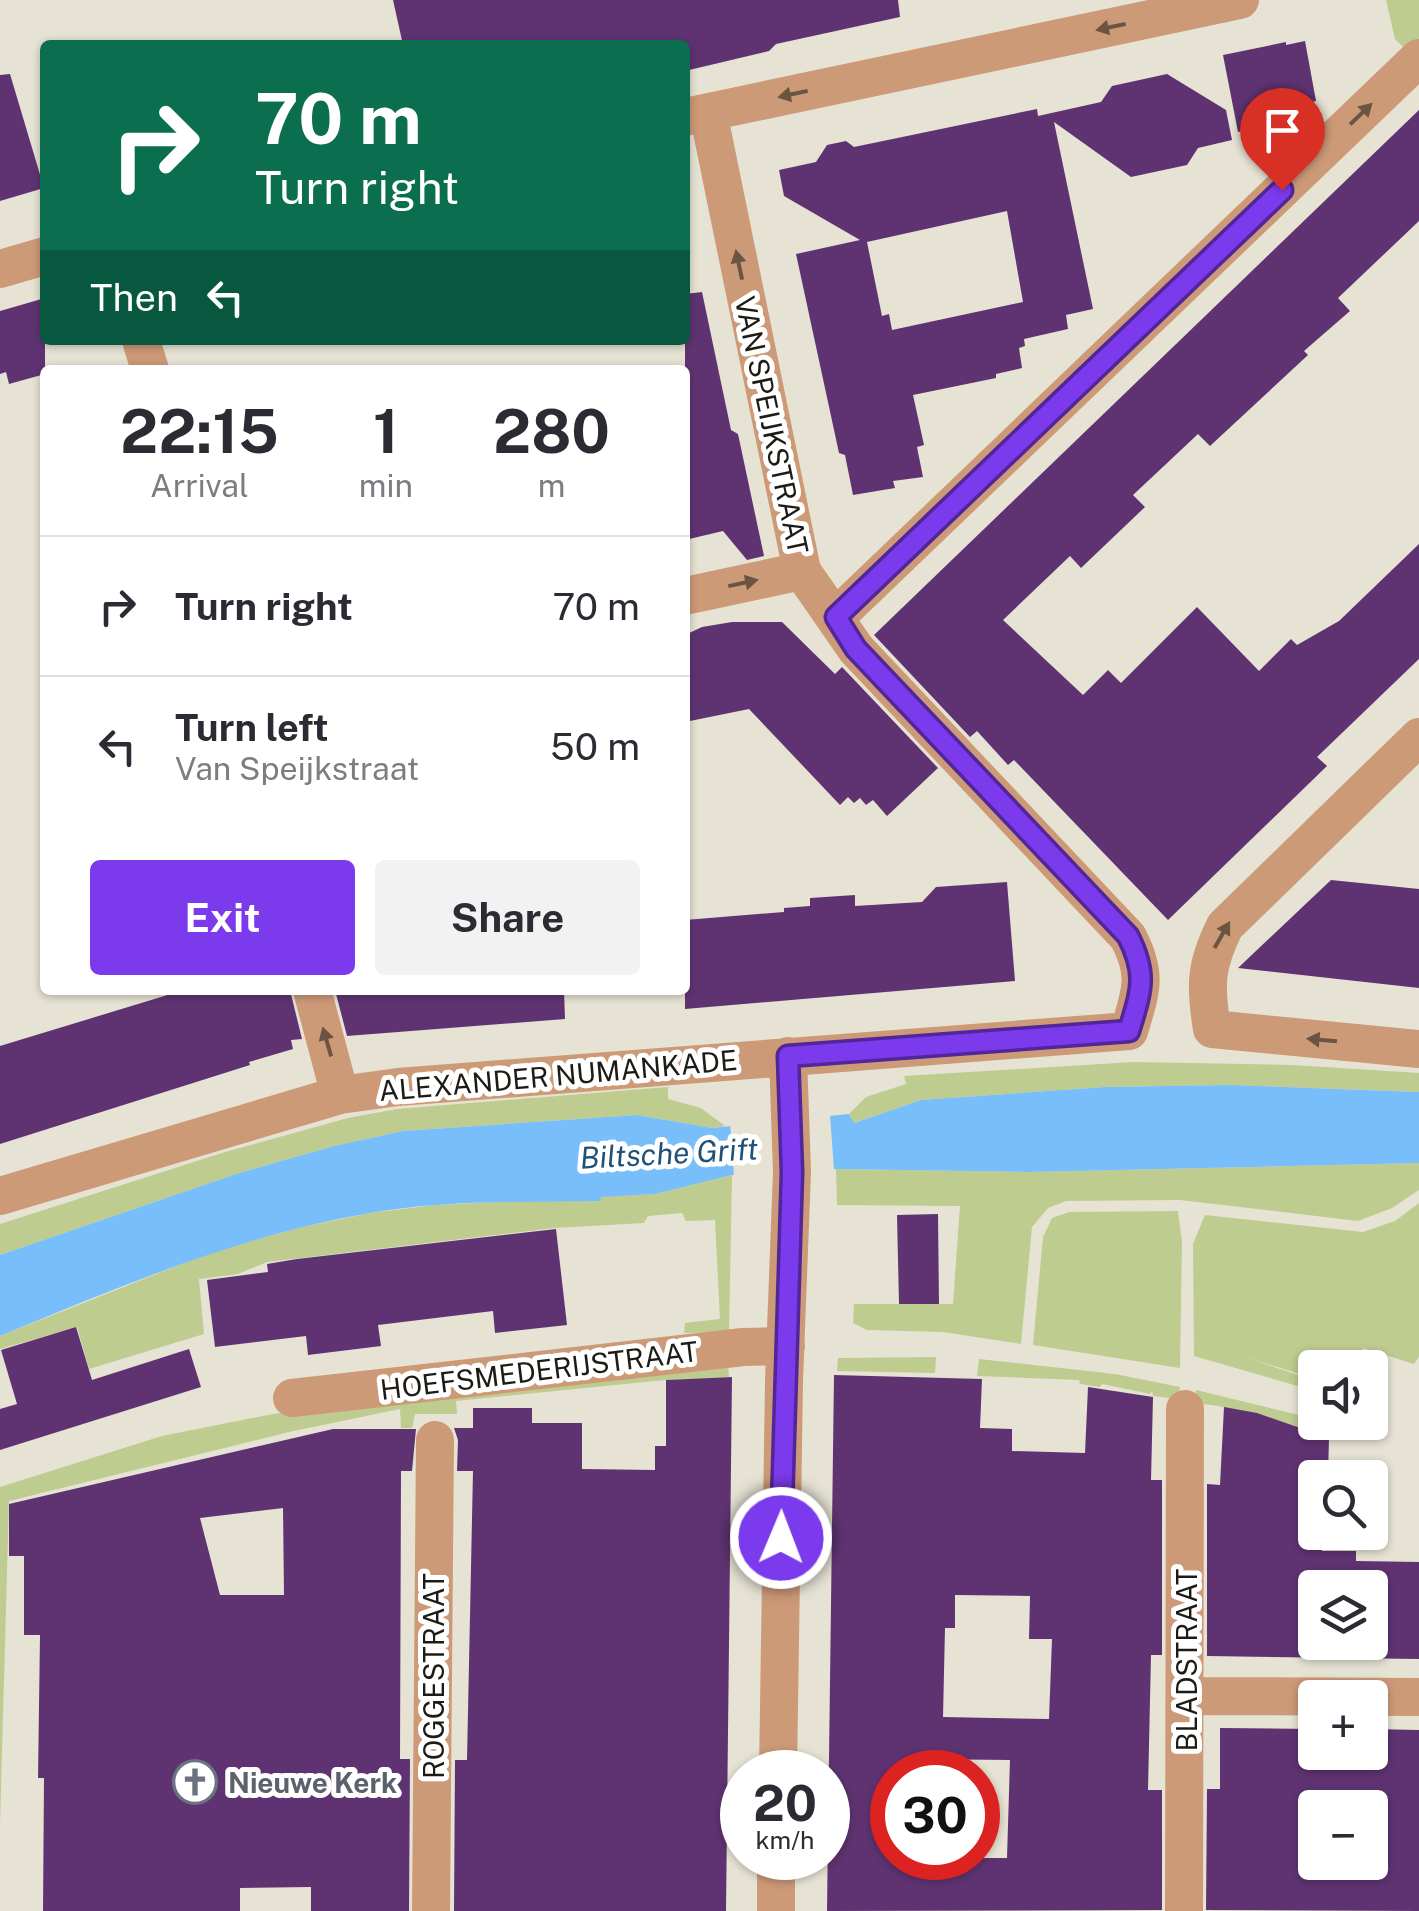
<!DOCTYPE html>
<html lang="en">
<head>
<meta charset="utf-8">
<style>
  :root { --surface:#fff; --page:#f2f2f3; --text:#2b2b33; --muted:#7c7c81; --line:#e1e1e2; --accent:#7c3aed }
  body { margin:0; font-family:"Public Sans",sans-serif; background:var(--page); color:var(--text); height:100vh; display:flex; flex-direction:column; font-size:38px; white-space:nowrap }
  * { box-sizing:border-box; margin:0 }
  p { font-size:32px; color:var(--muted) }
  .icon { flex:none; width:55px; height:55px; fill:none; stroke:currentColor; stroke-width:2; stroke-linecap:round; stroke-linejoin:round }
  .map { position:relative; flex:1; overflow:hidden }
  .details { position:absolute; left:40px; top:365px; width:650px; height:630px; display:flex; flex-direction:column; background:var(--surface); border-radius:10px; box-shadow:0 2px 8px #0004 }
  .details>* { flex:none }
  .banner { position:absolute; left:40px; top:40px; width:650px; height:305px; border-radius:10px; box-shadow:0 2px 8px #0004; background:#0b6e4f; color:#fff; overflow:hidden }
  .buttons { position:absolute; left:1298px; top:1350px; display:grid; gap:20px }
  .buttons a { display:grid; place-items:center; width:90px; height:90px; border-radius:10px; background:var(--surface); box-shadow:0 2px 8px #0004; font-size:50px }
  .speed { position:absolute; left:720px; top:1750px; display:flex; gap:20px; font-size:50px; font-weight:700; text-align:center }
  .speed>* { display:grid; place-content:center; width:130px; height:130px; border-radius:50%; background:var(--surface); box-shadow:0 2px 8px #0004; line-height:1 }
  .speed small { font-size:25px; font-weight:400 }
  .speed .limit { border:15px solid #d22; background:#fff; color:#111 }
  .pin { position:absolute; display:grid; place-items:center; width:85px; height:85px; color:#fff; margin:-102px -42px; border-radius:50% 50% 50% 0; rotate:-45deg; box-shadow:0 0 10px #0007 }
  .pin .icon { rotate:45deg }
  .me { position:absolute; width:110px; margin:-55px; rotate:1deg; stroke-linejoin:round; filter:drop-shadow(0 0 8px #0008) }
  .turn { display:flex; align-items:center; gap:35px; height:210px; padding:0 50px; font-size:45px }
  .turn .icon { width:130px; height:130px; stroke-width:2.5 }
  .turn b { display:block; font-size:70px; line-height:85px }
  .then { display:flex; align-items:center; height:95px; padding:0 50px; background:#0003; gap:20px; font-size:38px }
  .eta { display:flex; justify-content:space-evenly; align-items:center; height:170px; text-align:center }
  .eta b { font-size:60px; font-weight:700; line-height:70px }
  .cta { display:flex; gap:20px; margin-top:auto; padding:20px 50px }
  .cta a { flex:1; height:115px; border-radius:10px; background:var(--accent); color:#fff; font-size:40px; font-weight:700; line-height:115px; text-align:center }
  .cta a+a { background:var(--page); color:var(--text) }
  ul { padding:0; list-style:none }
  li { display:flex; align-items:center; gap:30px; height:140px; padding:0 50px; border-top:2px solid var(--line) }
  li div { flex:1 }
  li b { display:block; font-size:38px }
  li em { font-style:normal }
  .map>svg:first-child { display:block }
  .green { fill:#bfcc90 }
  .water { fill:#77befa }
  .pier { fill:#e6e3d4 }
  .building { fill:#5f3372; fill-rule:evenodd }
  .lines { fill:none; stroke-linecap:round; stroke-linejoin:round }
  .street { stroke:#cd9a78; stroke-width:38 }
  .oneway { fill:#6c5442 }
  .route-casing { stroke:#51269a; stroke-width:25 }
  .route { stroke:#7c3aed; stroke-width:18 }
  .labels { text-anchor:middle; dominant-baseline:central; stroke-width:10; stroke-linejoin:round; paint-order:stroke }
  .street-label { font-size:28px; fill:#1c1b16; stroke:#fff }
  .worship-label { font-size:28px; font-weight:bold; fill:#5b616d; stroke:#fff; text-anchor:start }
  .water-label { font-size:30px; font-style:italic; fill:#1f5179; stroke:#fff }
</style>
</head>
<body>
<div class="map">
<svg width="1419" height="1911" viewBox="0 0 1419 1911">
  <rect width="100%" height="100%" fill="#e6e3d4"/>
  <!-- green -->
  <path class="green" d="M1386,0h33v41l-11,11 -13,-13z
    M1134,1062l159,3 126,8v19l-189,-7 -125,2 -184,13 -68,23 -4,-9 17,-17 40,-13 -2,-8z
    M668,1087v12l33,9 24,18 -13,2 -75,-13 -234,16 -69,15 -98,28 -236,81v-31l225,-72 123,-34 49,-9z
    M1419,1163v27l-27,18 -34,13 -178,-21 -114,1 -18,7 -16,19 -11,117 -78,-12 -76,-2 -14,-7 1,-19h99l7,-98 -123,-1 -1,-36 194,3z
    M732,1175l-3,157 -45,1 1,-10 35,-4 -5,-99 -29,1 -4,-8 -34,3 -4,7 -90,5 -287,34 -29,12 -39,5 5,55 -115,35 -12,-42 -77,22v-13l212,-84 86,-24 72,-15 65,-8 220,-11z
    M1419,1203v154l-5,7 -51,-16 -6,19 -42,1v11l-70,-22 70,24v10l-121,-35 -1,-112 12,-29 158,17 32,-11z
    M1178,1211l4,31 -2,126 -147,-23 10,-108 9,-19 17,-6z
    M936,1357l-1,16 -98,-2 1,-13z
    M979,1359l136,15 65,13 -2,12 -25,-3 -1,-5 -2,3 -48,-10 -2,3 -20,-3 -1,-4 -102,-4z
    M728,1362l1,15 -64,3 -209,21 1,13h-42l-3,14h-11l-1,-19 -111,23 -280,69 -9,323v-337l162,-51 111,-22z
    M1196,1390l119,29v3l16,1 -4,13 -108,-30 -25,-3z"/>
  <!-- water -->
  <path class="water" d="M1230,1085l189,7v71l-389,9 -194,-3 -104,6 -77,19 -54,3 -1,4c-77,1 -154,-1 -230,12 -129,22 -249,73 -370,123v-81l236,-81 98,-28 69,-15 234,-16 75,13 137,-14 5,9 67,-23 184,-13z"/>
  <!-- pier -->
  <path class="pier" d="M830,1115l4,55 -100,7 -4,-55z"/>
  <!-- building -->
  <path class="building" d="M393,0h505l2,17 -124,27 -7,7 -84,20v-26h-282z
    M1305,41l11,60 -31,8 2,13 -49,10 -15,-77 63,-13v3z
    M10,74l34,114 -44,13v-126z
    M1167,74l59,36 6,30 -34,8 -11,17 -56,12 -77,-55 39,187 -27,6 2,14 -44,10 1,7 -6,2 3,20 -26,6v4l-83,17 11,50 -7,2 6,30 -30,4 2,7 -42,7 -8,-40 -6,-2 -43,-199 64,-14 -76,-44 -5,-26 37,-8 11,-17 19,-4 8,6 183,-38 1,7 63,-14 11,-16zM1007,211l16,91 -131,28 -3,-16 -7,2 -15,-74z
    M1419,110v111l-81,77 12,13 -46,40 4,4 -98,91 -12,-12 -33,31 -32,30 12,12 -64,61 -11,-12 -67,64 80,75 25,-25 13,13 76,-76 62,64 32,-32 6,6 42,-24 80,-77v115l-102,98 10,9 -159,154 -154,-160 -6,5 -31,-34 -7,6 -96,-102z
    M702,292l29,138 7,4 26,122 -17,4 -24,-29 -38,9v-246z
    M45,298v76l-36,10 -3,-12 -6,2v-63z
    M732,622h50l53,52 7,-7 96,101 -51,48 -14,-16 -7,5 -6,-7 -6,5 -6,-6 -8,8 -91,-96 -64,13v-87l17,-8z
    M1331,880l88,9v99l-181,-20z
    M1007,882l8,99 -330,28v-89l99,-8v-4l26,-2v-8l45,-3v11l67,-4 14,-15z
    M184,990h106l12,49 -11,1 2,9 -44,13 1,3 -250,79v-98z
    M335,990h229l1,29 -218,17z
    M938,1214l1,90h-40l-2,-89z
    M556,1229l11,96 -72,8 -2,-22 -115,14 3,21 -73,9 -2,-19 -91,11 -8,-67 61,-8 -1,-8 30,-5z
    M76,1327l16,53 97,-31 12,38 -201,63v-41l17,-5 -16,-54z
    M834,1375l148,4 -2,49 32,1v22l73,2 3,-66 65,10 -2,83h11v175h-11l-3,135h14v120l-335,1zM955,1595l75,1 -1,43h23l-3,80 -106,-2 2,-89h10zM919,1759l91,1 -3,98h-115v-86h27z
    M732,1377l-6,534h-272l1,-151h12l6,-289h-16l1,-31 -4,-12h19v-20h59v15h50v46l73,1v-24h11v-66z
    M1224,1407l33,6 72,25 -1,38 -13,2v54h8l-1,19h34v10l63,1v97l-212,-3v-172l13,1zM1315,1588h55v54h-55z
    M333,1429h83l-4,42h-11l-1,288h10l-1,152h-98v-24l-71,1v23h-197l1,-133h-6l2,-143h-16v-79h-15v-52zM283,1508l1,87h-64l-20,-77z
    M1220,1728l95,1v23h55v-23l49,1v181l-213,-1 1,-121h13zM1315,1808h55v54h-55z"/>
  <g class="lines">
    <!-- street -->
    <path class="street" d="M685,117l555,-117
      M0,269l45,-13
      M141,340l9,30
      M685,596l117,-25
      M836,617l583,-559
      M1419,737l-194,189c-20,40 -20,60 -13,103l207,20
      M312,990l28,105
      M0,1196l340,-101 58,-8 731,-56c12,-40 19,-56 -1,-94l-272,-288 -54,-78 -94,-459
      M292,1398l451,-51 43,-1
      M1187,1696l232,1
      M778,1772l6,-391 8,-209 -4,-116
      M431,1911l4,-471
      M776,1911v-53
      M1184,1911l1,-502"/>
  </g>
  <!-- one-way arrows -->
  <defs><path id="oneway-solid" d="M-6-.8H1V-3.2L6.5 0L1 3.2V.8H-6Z" transform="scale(2.5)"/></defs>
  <g class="oneway">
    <use href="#oneway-solid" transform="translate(1111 27) rotate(168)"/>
    <use href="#oneway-solid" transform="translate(793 94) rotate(168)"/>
    <use href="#oneway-solid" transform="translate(1361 114) rotate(-44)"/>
    <use href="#oneway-solid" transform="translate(739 265) rotate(-102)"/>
    <use href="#oneway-solid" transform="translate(743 583) rotate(-12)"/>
    <use href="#oneway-solid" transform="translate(1222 935) rotate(-60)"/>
    <use href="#oneway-solid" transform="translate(1322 1040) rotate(-175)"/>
    <use href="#oneway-solid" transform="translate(327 1042) rotate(-106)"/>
  </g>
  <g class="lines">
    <!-- route casing -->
    <g class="route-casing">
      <path id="route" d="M781,1538l11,-366 -4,-116 341,-25c12,-40 19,-56 -1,-95l-272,-287 -20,-32 446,-427"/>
    </g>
    <!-- route -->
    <use href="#route" class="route"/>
  </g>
  <!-- icons -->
  <defs>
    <g id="church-ring" transform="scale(2.25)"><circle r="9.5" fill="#fff" stroke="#6b7280" stroke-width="1.5"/><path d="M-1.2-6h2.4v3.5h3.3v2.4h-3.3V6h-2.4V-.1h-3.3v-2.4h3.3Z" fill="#6b7280"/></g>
  </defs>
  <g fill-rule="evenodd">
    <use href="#church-ring" x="195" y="1782"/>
  </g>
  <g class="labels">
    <!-- street labels -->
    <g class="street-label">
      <text transform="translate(772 425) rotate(78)">VAN SPEIJKSTRAAT</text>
      <text transform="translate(558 1075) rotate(-5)">ALEXANDER NUMANKADE</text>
      <text transform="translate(539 1370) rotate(-7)">HOEFSMEDERIJSTRAAT</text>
      <text transform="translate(1186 1660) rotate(-90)">BLADSTRAAT</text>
      <text transform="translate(433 1676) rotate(-90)">ROGGESTRAAT</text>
    </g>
    <!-- worship labels -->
    <g class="worship-label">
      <text x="228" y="1782">Nieuwe Kerk</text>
    </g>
    <!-- water labels -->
    <g class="water-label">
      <text transform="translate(669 1153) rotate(-3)">Biltsche Grift</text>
    </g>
  </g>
</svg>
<div class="buttons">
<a><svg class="icon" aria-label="sound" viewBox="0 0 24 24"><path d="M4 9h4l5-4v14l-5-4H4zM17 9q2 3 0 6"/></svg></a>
<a><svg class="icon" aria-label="search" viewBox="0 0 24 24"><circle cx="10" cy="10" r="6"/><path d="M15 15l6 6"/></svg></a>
<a><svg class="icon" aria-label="layers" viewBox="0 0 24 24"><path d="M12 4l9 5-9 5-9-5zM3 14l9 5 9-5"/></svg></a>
<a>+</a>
<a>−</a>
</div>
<div class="speed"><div>20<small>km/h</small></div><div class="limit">30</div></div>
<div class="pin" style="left:1282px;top:190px;background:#d93025"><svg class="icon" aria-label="arrive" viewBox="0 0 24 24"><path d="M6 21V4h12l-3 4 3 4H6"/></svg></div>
<svg class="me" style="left:781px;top:1538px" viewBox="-20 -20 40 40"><circle r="17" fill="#7c3aed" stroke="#fff" stroke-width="3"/><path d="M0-11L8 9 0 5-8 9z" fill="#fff"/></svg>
<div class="banner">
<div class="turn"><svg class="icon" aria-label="right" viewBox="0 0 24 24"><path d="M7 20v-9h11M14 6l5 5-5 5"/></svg><div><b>70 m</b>Turn right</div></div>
<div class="then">Then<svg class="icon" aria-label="left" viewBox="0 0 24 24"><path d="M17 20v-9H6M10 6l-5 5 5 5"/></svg></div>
</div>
<section class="details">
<div class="eta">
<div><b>22:15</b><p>Arrival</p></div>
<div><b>1</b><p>min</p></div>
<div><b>280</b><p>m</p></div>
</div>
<ul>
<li><svg class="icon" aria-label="right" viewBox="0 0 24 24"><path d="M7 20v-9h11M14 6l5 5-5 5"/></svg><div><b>Turn right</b></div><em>70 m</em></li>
<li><svg class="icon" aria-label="left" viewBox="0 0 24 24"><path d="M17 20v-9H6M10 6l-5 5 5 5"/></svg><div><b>Turn left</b><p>Van Speijkstraat</p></div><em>50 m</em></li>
</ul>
<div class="cta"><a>Exit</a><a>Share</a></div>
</section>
</div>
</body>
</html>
